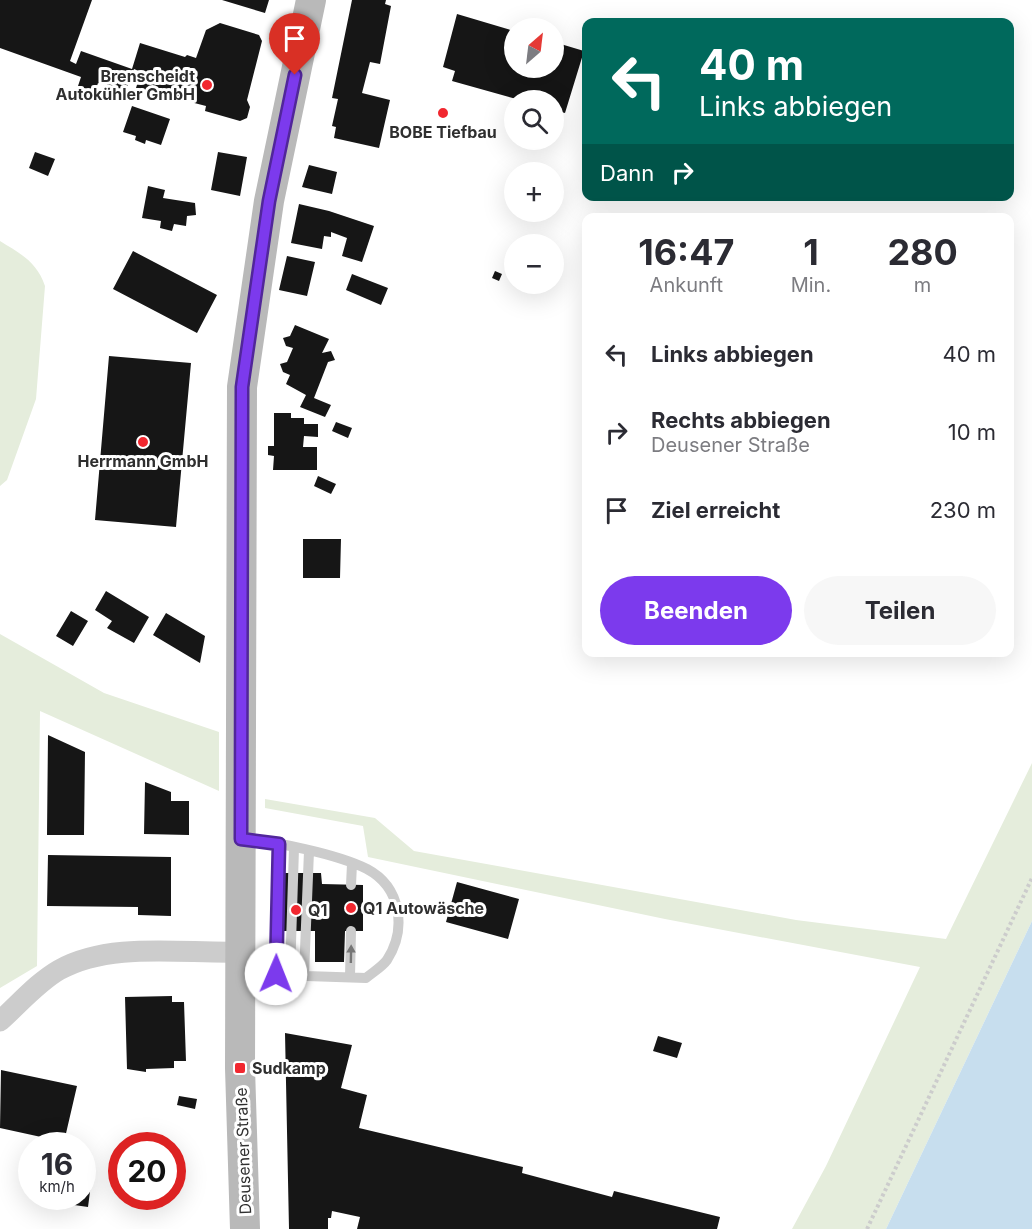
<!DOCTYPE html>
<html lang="de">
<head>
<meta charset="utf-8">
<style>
  :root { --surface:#fff; --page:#f7f7f7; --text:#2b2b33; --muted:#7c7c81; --accent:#7c3aed }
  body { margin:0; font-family:Inter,sans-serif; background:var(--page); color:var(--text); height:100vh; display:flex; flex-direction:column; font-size:22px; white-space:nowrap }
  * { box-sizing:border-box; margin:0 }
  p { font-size:20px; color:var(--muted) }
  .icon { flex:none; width:33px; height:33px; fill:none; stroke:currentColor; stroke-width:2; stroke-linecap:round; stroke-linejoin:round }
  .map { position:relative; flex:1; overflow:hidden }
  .side { position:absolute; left:582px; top:213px; width:432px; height:444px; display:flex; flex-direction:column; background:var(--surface); border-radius:12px; box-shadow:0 6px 24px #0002 }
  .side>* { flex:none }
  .hud { position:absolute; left:582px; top:18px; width:432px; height:183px; border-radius:12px; box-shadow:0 6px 24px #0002; background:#00695c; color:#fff; overflow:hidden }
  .needle { width:39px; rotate:28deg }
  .tools { position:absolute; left:504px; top:18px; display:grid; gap:12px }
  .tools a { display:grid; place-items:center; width:60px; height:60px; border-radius:50%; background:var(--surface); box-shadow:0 6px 24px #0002; font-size:30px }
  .speed { position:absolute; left:18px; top:1132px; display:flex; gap:12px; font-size:30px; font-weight:700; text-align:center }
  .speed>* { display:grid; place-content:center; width:78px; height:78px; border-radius:50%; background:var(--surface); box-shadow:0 6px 24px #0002; line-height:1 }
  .speed small { font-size:15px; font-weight:400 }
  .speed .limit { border:9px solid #d22; background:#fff; color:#111 }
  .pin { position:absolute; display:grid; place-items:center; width:51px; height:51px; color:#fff; margin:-62px -26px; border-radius:50% 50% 50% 0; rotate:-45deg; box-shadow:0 0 6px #0007 }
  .pin .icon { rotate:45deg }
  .me { position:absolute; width:66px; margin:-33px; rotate:1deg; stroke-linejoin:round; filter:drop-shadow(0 0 4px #0008) }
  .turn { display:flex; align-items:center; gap:21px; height:126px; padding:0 18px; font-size:27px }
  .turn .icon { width:78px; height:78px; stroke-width:2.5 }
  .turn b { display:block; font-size:42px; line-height:51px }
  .then { display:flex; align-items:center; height:57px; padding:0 18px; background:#0003; gap:12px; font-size:22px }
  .eta { display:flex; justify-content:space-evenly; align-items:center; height:102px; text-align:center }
  .eta b { font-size:36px; font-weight:700; line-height:42px }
  .primary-button { display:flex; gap:12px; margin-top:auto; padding:12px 18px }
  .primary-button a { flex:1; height:69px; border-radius:36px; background:var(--accent); color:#fff; font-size:24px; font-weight:700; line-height:69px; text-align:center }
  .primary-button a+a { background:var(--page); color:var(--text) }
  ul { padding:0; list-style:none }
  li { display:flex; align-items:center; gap:18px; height:78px; padding:0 18px }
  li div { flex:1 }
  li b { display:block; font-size:22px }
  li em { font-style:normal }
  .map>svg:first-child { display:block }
  .green { fill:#e5eddc }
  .water { fill:#c7deee }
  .building { fill:#161616 }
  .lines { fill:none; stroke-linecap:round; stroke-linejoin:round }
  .path { stroke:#ccc; stroke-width:4; stroke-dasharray:3 3; stroke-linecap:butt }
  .lane { stroke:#ccc; stroke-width:10 }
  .street { stroke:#ccc; stroke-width:21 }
  .secondary { stroke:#b9b9b9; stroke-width:30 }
  .oneway { fill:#767676 }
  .route-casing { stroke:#51269a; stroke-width:15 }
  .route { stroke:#7c3aed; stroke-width:10 }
  .poi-dot { fill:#f1272f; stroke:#fff; stroke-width:2 }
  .labels { text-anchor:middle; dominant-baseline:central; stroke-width:6; stroke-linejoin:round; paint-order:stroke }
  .poi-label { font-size:16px; font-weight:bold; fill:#2f2f2f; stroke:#fff; text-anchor:start }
  .street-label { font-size:16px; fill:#2f2f2f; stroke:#fff }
</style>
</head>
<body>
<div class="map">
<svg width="1032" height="1229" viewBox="0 0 1032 1229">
  <rect width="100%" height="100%" fill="#fff"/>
  <!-- green -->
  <path class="green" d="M0,241c21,13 37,21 45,45l-9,113 -29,81 -7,6z
    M0,634l104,59 115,39v59l-179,-80 -3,255 -37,22z
    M1032,763v158l-146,308h-94l34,-63 94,-199 -255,-48 -297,-62 -5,-31 -98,-18v-9l110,19 39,33 382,69 150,19z"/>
  <!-- water -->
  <path class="water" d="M1032,921v308h-146z"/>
  <!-- building -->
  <path class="building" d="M0,0h92l-22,61 6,3 5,-13 51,18 8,-26 45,14 2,-2 9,3 10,-28 14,-7 39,12 3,6 -15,59 3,7 -3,11 -7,3 -35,-10 1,-5 -70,-18 5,-16 -7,-3 -9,24 -27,-10 -3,9 -17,-6 3,-9 -81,-29z
    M222,0h47l-4,13z
    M352,0h34l-1,4 6,2 -11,58 -10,-2 -8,31 28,7 -11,48 -45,-10 2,-11 -4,-1 6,-27 -6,-1z
    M457,14l57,17v37h40v-26l30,9 -19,62 -11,-3v-10h-34l-68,-19 3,-10 -12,-4z
    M132,106l38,13 -9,26 -15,-5 -1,4 -10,-4 1,-4 -13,-4z
    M35,152l20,7 -7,17 -19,-8z
    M218,152l29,5 -7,39 -29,-6z
    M309,165l28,7 -5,22 -30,-7z
    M148,186l17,4 -2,8 32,5 1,12 -9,1 -1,10 -12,-2 -2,7 -12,-3 1,-7 -19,-3z
    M299,204l30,7 45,15 -12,36 -20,-6 5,-18 -16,-6v5l-7,-1 -2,13 -31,-6z
    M133,251l84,44 -20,38 -84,-44z
    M287,256l28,6 -8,34 -28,-6z
    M495,271l7,3 -3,7 -7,-3z
    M352,274l36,14 -7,17 -35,-15z
    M295,325l34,14 -7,14 9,-2 4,9 -7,2 -14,36 17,7 -6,12 -25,-10 6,-12 -20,-11 4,-9 -7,-3 -3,-8 7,-2 6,-14 -7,-2 -3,-8 7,-2z
    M109,356l82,7 -15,164 -81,-7z
    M274,413h17v5h13v6h14v13l-14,-1 -1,11h14v23h-44l1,-14 -6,-1v-9h6z
    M336,422l16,6 -4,10 -16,-7z
    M318,476l18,8 -5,10 -17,-8z
    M303,539h38l-1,39h-37z
    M106,591l43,26 -15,26 -27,-15 5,-7 -17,-11z
    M71,611l17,10 -15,25 -17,-10z
    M166,613l39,23 -5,27 -47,-28z
    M48,735l37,17 -1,83h-37z
    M145,782l26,10v9h18v34l-45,-1z
    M48,855l123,2v59l-33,-1v-8l-91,-1z
    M271,873h50l1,11 41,1v46h-18l-1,31h-29v-31h-44z
    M457,882l62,17 -11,40 -62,-17z
    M172,996v6h12l2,59h-12v7l-28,1v3l-19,-3 -2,-72z
    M285,1033l67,12 -11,43 26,7 -8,33 164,39 -1,6 90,24 2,-6 106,26 -3,12h-360l3,-12 -28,-6 -1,7h-3v11h-39z
    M658,1036l24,7 -5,15 -24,-7z
    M1,1070l76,16 -13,56 -64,-14z
    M179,1096l18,3 -2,10 -18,-4z
    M82,1175l10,1 -4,31 -21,-3 2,-7h13z"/>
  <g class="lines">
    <!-- path -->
    <path class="path" d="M867,1229l165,-351"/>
    <!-- lane -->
    <path class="lane" d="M241,839c33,2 96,15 126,30 34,18 40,60 20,91 -5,7 -14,12 -21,18l-123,-4
      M351,885l1,-21
      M276,974l3,-130
      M290,975l4,-127
      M304,975l5,-124
      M350,977l1,-46"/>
    <!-- street -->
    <path class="street" d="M0,1021c19,-17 38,-39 59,-51 51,-29 125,-16 182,-18"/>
    <!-- secondary -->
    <path class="secondary" d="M245,1229l-5,-161 2,-681 27,-186 42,-201"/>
  </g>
  <!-- one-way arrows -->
  <defs><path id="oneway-solid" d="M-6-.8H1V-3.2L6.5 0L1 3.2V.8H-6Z" transform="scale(1.5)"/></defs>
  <use class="oneway" href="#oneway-solid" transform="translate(351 954) rotate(-89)"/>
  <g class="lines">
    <!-- route casing -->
    <g class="route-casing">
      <path id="route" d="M276,974l3,-130 -38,-5 1,-452 27,-186 26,-126"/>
    </g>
    <!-- route -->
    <use href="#route" class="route"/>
  </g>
  <!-- markers -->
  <g class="poi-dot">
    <circle cx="207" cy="85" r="6"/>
    <circle cx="443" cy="113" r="6"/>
    <circle cx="143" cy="442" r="6"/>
    <circle cx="351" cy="908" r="6"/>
    <circle cx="296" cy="910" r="6"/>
    <rect x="234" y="1062" width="12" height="12" rx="3"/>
  </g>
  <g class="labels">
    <!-- poi labels -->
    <g class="poi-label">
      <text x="195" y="76" text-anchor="end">Brenscheidt<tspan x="195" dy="18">Autokühler GmbH</tspan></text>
      <text x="443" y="132" text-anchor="middle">BOBE Tiefbau</text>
      <text x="143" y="461" text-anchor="middle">Herrmann GmbH</text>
      <text x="363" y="908">Q1 Autowäsche</text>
      <text x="308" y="910">Q1</text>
      <text x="252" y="1068">Sudkamp</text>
    </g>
    <!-- street labels -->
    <g class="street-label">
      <text transform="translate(243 1151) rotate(-92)">Deusener Straße</text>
    </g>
  </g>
</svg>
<div class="tools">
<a><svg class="needle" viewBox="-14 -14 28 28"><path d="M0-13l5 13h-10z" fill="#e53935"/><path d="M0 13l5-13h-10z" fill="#7c7c81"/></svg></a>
<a><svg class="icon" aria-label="search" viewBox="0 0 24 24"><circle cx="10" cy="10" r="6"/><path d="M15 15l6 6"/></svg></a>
<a>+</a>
<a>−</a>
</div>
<div class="speed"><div>16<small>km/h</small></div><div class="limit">20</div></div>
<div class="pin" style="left:295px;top:75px;background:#d93025"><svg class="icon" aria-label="arrive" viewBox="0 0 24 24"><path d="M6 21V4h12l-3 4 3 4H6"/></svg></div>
<svg class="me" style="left:276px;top:974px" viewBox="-20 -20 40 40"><circle r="19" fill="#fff"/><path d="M0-13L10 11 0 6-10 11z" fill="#7c3aed"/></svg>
<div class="hud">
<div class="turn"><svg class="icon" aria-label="left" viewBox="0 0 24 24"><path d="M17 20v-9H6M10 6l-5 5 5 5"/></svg><div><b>40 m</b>Links abbiegen</div></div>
<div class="then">Dann<svg class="icon" aria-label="right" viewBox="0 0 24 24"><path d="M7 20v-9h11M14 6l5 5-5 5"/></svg></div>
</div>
<section class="side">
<div class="eta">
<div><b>16:47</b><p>Ankunft</p></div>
<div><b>1</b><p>Min.</p></div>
<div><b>280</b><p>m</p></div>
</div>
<ul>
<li><svg class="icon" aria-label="left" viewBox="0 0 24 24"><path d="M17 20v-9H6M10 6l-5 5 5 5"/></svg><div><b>Links abbiegen</b></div><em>40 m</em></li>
<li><svg class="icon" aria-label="right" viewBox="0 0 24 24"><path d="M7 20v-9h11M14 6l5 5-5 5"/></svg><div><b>Rechts abbiegen</b><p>Deusener Straße</p></div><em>10 m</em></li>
<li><svg class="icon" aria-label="arrive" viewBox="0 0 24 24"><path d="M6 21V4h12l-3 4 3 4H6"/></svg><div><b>Ziel erreicht</b></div><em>230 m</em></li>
</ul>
<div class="primary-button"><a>Beenden</a><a>Teilen</a></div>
</section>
</div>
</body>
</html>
